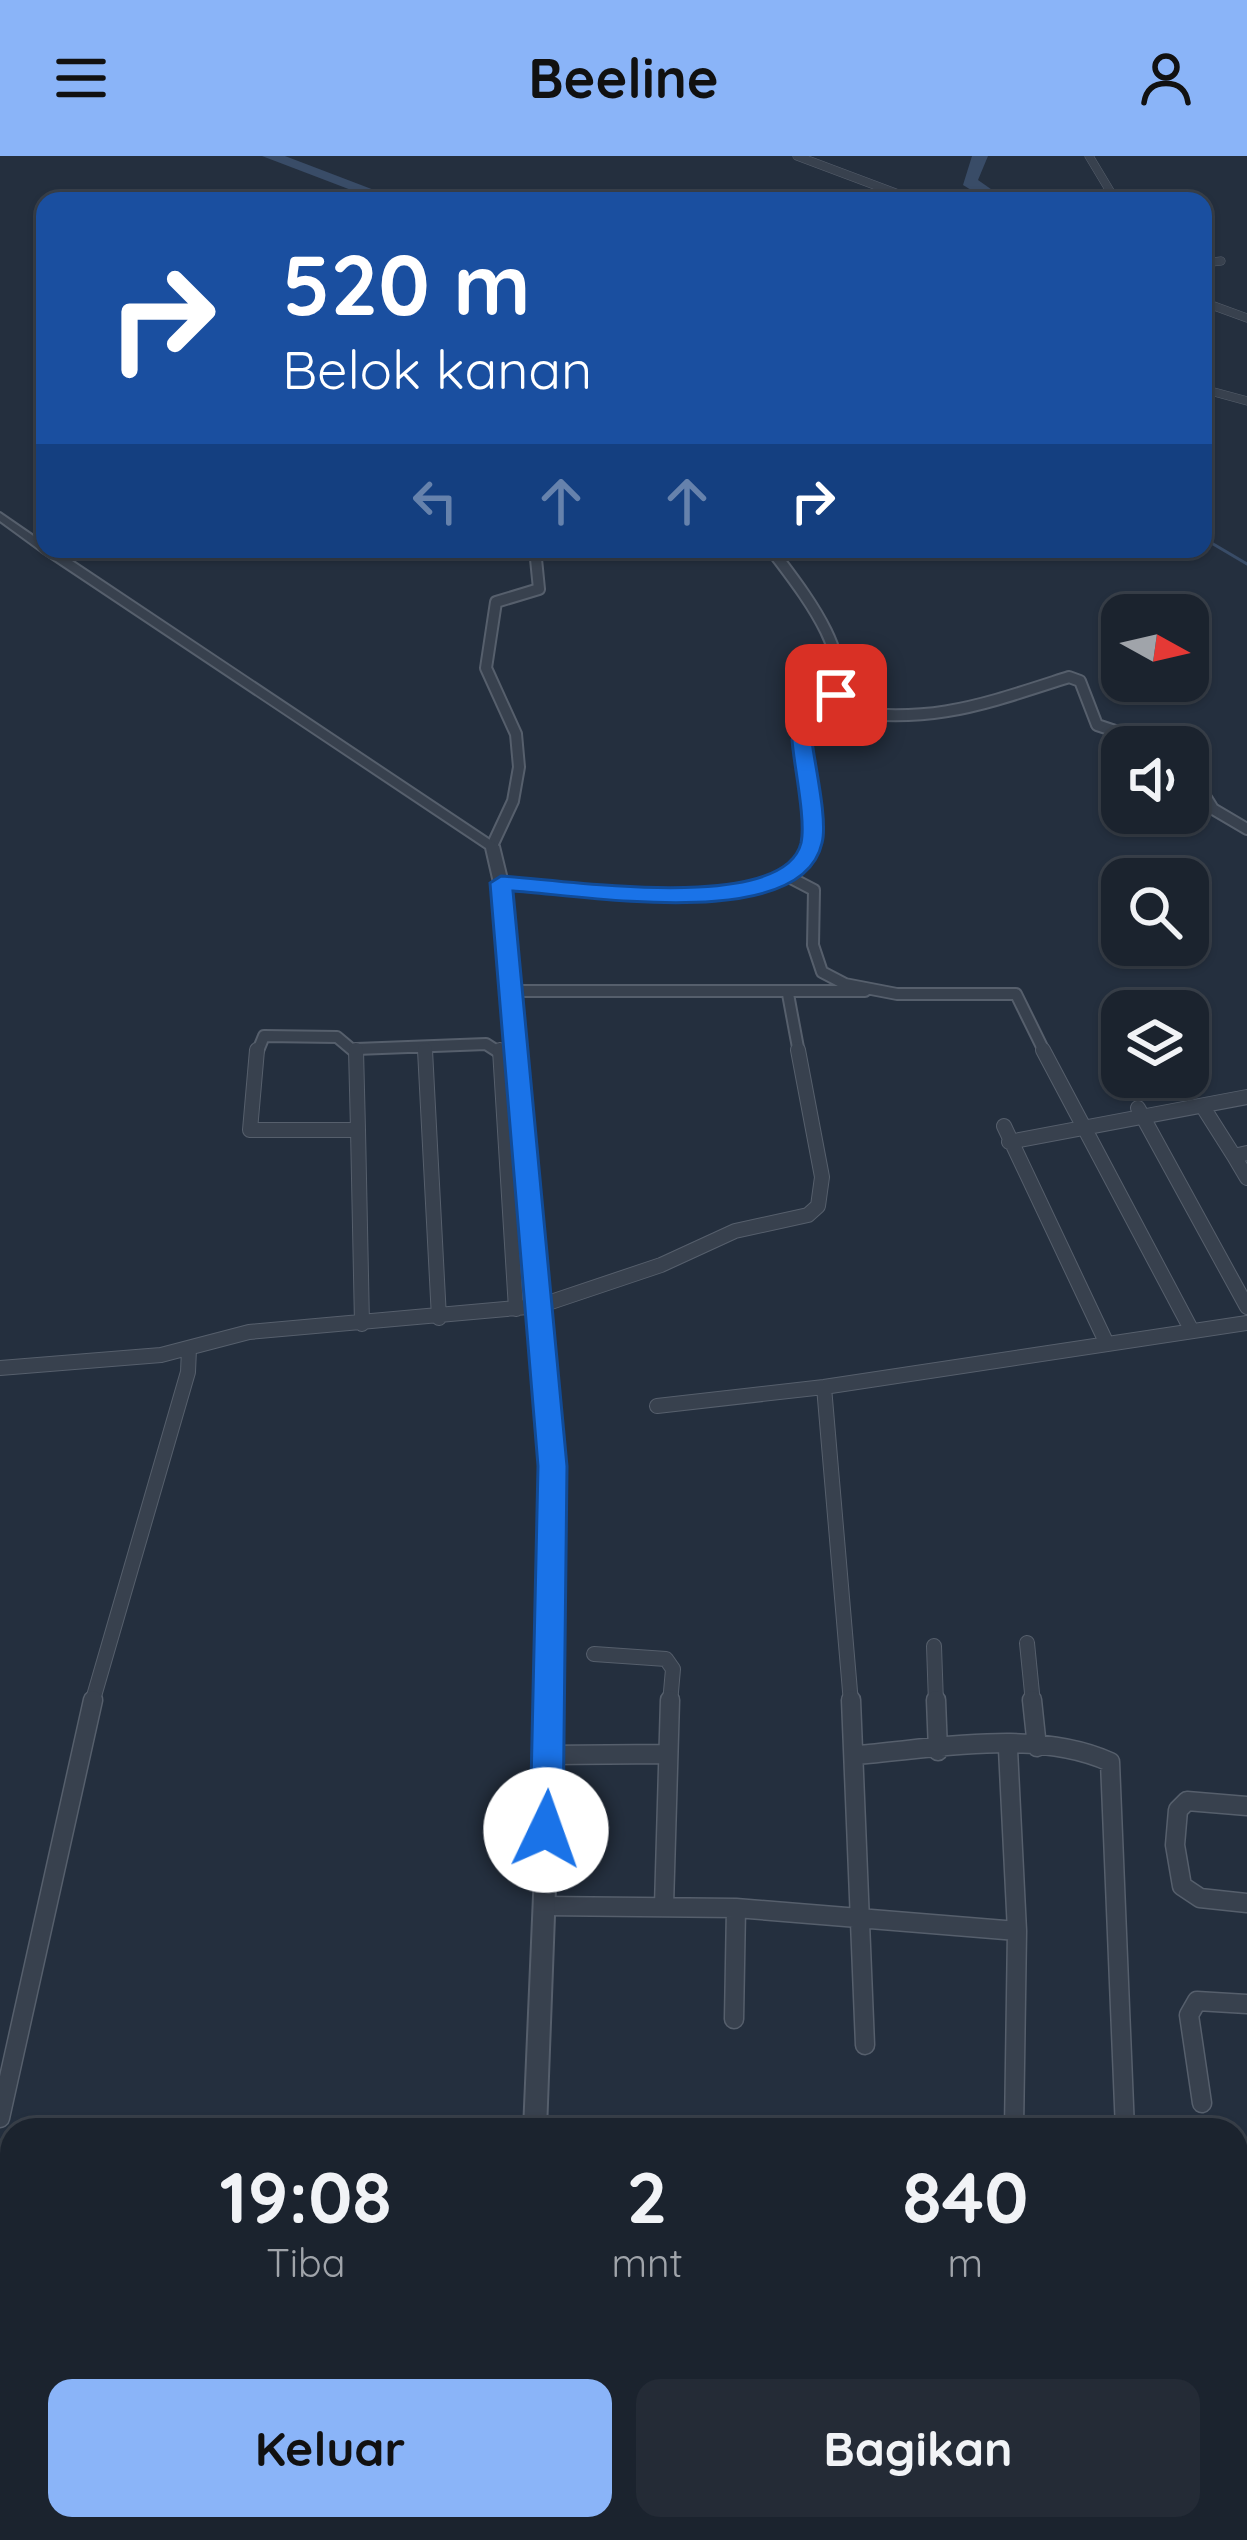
<!DOCTYPE html>
<html lang="id">
<head>
<meta charset="utf-8">
<style>
  :root { --surface:#1b232e; --page:#242b36; --text:#f1f3f6; --muted:#a0a4aa; --line:#39404a; --accent:#8ab4f8 }
  body { margin:0; font-family:Quicksand,sans-serif; background:var(--page); color:var(--text); height:100vh; display:flex; flex-direction:column; font-size:45px; white-space:nowrap }
  * { box-sizing:border-box; margin:0 }
  p { font-size:39px; color:var(--muted) }
  .icon { flex:none; width:66px; height:66px; fill:none; stroke:currentColor; stroke-width:2; stroke-linecap:round; stroke-linejoin:round }
  .map { position:relative; flex:1; overflow:hidden }
  .drawer { position:absolute; left:0px; top:1962px; width:1248px; height:423px; display:flex; flex-direction:column; background:var(--surface); border-radius:36px 36px 0 0; box-shadow:0 3px 9px #0004,0 0 0 3px var(--line) }
  .drawer>* { flex:none }
  .guide { position:absolute; left:36px; top:36px; width:1176px; height:366px; border-radius:24px; box-shadow:0 3px 9px #0004,0 0 0 3px var(--line); background:#1a4fa0; color:#fff; overflow:hidden }
  .needle { width:78px; rotate:98deg }
  .buttons { position:absolute; left:1101px; top:438px; display:grid; gap:24px }
  .buttons a { display:grid; place-items:center; width:108px; height:108px; border-radius:24px; background:var(--surface); box-shadow:0 3px 9px #0004,0 0 0 3px var(--line); font-size:60px }
  .pin { position:absolute; display:grid; place-items:center; width:102px; height:102px; color:#fff; margin:-51px; border-radius:24px; box-shadow:0 6px 18px #0006 }
  .me { position:absolute; width:132px; margin:-66px; rotate:3deg; stroke-linejoin:round; filter:drop-shadow(0 0 9px #0008) }
  .turn { display:flex; align-items:center; gap:42px; height:252px; padding:0 48px; font-size:54px }
  .turn .icon { width:156px; height:156px; stroke-width:2.5 }
  .turn b { display:block; font-size:84px; line-height:102px }
  .lanes { display:flex; align-items:center; height:114px; padding:0 48px; background:#0003; justify-content:center; gap:60px; direction:ltr }
  .lanes .off { opacity:.35 }
  .eta { display:flex; justify-content:space-evenly; align-items:center; height:204px; text-align:center }
  .eta b { font-size:72px; font-weight:700; line-height:84px }
  .primary-button { display:flex; gap:24px; margin-top:auto; padding:24px 48px }
  .primary-button a { flex:1; height:138px; border-radius:24px; background:var(--accent); color:#111; font-size:48px; font-weight:700; line-height:138px; text-align:center }
  .primary-button a+a { background:var(--page); color:var(--text) }
  header { display:flex; justify-content:space-between; align-items:center; height:156px; padding:0 48px; background:var(--accent); color:#111; font-size:54px; font-weight:700 }
  .map>svg:first-child { display:block }
  .lines { fill:none; stroke-linecap:round; stroke-linejoin:round }
  .stream { stroke:#394c67; stroke-width:3 }
  .river { fill:#394c67; fill-rule:evenodd }
  .minor-far3-casing { stroke:#565f6c; stroke-width:9 }
  .minor-far2-casing { stroke:#565f6c; stroke-width:14 }
  .minor-far1-casing { stroke:#565f6c; stroke-width:16 }
  .minor-casing { stroke:#565f6c; stroke-width:21 }
  .tertiary-casing { stroke:#565f6c; stroke-width:4 }
  .minor-far3 { stroke:#38414e; stroke-width:8 }
  .minor-far2 { stroke:#38414e; stroke-width:10 }
  .minor-far1 { stroke:#38414e; stroke-width:14 }
  .minor { stroke:#38414e; stroke-width:18 }
  .tertiary { fill:#38414e; fill-rule:evenodd }
  .route { fill:#1a73e8; stroke:#114b97; stroke-width:3 }
</style>
</head>
<body>
<header><svg class="icon" aria-label="menu" viewBox="0 0 24 24"><path d="M4 6h16M4 12h16M4 18h16"/></svg>Beeline<svg class="icon" aria-label="person" viewBox="0 0 24 24"><circle cx="12" cy="8" r="4"/><path d="M4 21q1-7 8-7t8 7"/></svg></header>
<div class="map">
<svg width="1247" height="2384" viewBox="0 0 1247 2384">
  <rect width="100%" height="100%" fill="#242f3e"/>
  <g class="lines">
    <!-- stream -->
    <path class="stream" d="M1203,382l44,26"/>
    <!-- river -->
    <path class="river" d="M262,0h23l118,45h-23z
      M972,0h16l-10,24 30,21h-19l-26,-16z"/>
    <!-- minor-far3 casing -->
    <g class="minor-far3-casing">
      <path id="minor-far3" d="M797,0l120,45
        M1089,0l27,45
        M1203,107l18,-2
        M1203,146l44,16
        M1203,233l44,12"/>
    </g>
    <!-- minor-far2 casing -->
    <g class="minor-far2-casing">
      <path id="minor-far2" d="M830,554c99,15 146,-3 239,-33l11,4 17,44 66,22
        M1188,613l25,40 34,20
        M492,690l21,-45 6,-34 -3,-33 -30,-66 10,-66 43,-13 -4,-40
        M789,721l25,13 -1,55 9,27 23,12 52,10h119l29,59
        M501,727c61,3 299,42 310,-41 4,-31 -6,-71 -9,-102 9,-13 26,-21 32,-36 23,-49 -36,-118 -63,-155
        M509,835h356
        M788,838l11,59
        M425,891v6
        M356,893l130,-5 14,9
        M257,897l7,-17 73,1 19,16"/>
    </g>
    <!-- minor-far1 casing -->
    <g class="minor-far1-casing">
      <path id="minor-far1" d="M257,894l-7,80h108
        M356,894l2,80
        M425,894l14,268
        M500,894l16,259
        M1043,894l149,281
        M1203,951l31,49
        M1138,952l109,199
        M1004,970l103,218
        M358,974l4,194
        M1009,986l238,-45
        M1247,997l-13,3 13,22
        M0,1212l161,-13 88,-23 290,-26 122,-41 74,-34 73,-16 10,-9 4,-29 -24,-127
        M824,1231l27,316
        M657,1250l167,-19 423,-64
        M1027,1487l6,60
        M934,1490l2,57
        M594,1498l72,5 7,10 -3,34
        M92,1547l96,-331 1,-23"/>
    </g>
    <!-- minor casing -->
    <g class="minor-casing">
      <path id="minor" d="M851,1544l14,345
        M936,1544l2,51
        M1032,1544l5,47
        M1008,1593l9,182 -3,199
        M550,1599l115,-1
        M856,1599c78,-6 180,-27 254,7l15,368
        M1247,1650l-60,-5 -9,9 -3,35 7,41 18,12 47,5
        M543,1750l193,2 281,23
        M664,1750l6,-206
        M734,1863l2,-111
        M1202,1947l-13,-88 8,-14 50,3
        M0,1962l93,-418
        M1236,2009l11,1
        M1236,2138l11,1
        M1236,2258h11
        M940,2373l1,11
        M1090,2373l1,11"/>
    </g>
    <!-- tertiary casing -->
    <g class="tertiary-casing">
      <path id="tertiary" d="M0,357l45,31v5h9l445,297 9,37 53,583 -1,289 -14,375h-22l16,-375 3,-289 -49,-583 -8,-35 -445,-297 -41,-30z
        M506,2373h24l-1,11h-24z"/>
    </g>
    <!-- minor-far3 -->
    <use href="#minor-far3" class="minor-far3"/>
    <!-- minor-far2 -->
    <use href="#minor-far2" class="minor-far2"/>
    <!-- minor-far1 -->
    <use href="#minor-far1" class="minor-far1"/>
    <!-- minor -->
    <use href="#minor" class="minor"/>
    <!-- tertiary -->
    <use href="#tertiary" class="tertiary"/>
  </g>
  <!-- route -->
  <path class="route" d="M829,535l18,4 -9,20 -26,26c3,25 16,80 10,102 -20,91 -241,52 -309,48l54,575 -4,364 -5,11 -12,4 -11,-4 -5,-11 8,-364 -48,-583 11,-7c59,3 282,39 300,-33 5,-23 -7,-77 -9,-103z"/>
</svg>
<div class="buttons">
<a><svg class="needle" viewBox="-14 -14 28 28"><path d="M0-13l5 13h-10z" fill="#e53935"/><path d="M0 13l5-13h-10z" fill="#a0a4aa"/></svg></a>
<a><svg class="icon" aria-label="sound" viewBox="0 0 24 24"><path d="M4 9h4l5-4v14l-5-4H4zM17 9q2 3 0 6"/></svg></a>
<a><svg class="icon" aria-label="search" viewBox="0 0 24 24"><circle cx="10" cy="10" r="6"/><path d="M15 15l6 6"/></svg></a>
<a><svg class="icon" aria-label="layers" viewBox="0 0 24 24"><path d="M12 4l9 5-9 5-9-5zM3 14l9 5 9-5"/></svg></a>
</div>
<div class="pin" style="left:836px;top:539px;background:#d93025"><svg class="icon" aria-label="arrive" viewBox="0 0 24 24"><path d="M6 21V4h12l-3 4 3 4H6"/></svg></div>
<svg class="me" style="left:546px;top:1674px" viewBox="-20 -20 40 40"><circle r="19" fill="#fff"/><path d="M0-13L10 11 0 6-10 11z" fill="#1a73e8"/></svg>
<div class="guide">
<div class="turn"><svg class="icon" aria-label="right" viewBox="0 0 24 24"><path d="M7 20v-9h11M14 6l5 5-5 5"/></svg><div><b>520 m</b>Belok kanan</div></div>
<div class="lanes"><svg class="icon off" aria-label="left" viewBox="0 0 24 24"><path d="M17 20v-9H6M10 6l-5 5 5 5"/></svg><svg class="icon off" aria-label="ahead" viewBox="0 0 24 24"><path d="M12 20V5M6 11l6-6 6 6"/></svg><svg class="icon off" aria-label="ahead" viewBox="0 0 24 24"><path d="M12 20V5M6 11l6-6 6 6"/></svg><svg class="icon" aria-label="right" viewBox="0 0 24 24"><path d="M7 20v-9h11M14 6l5 5-5 5"/></svg></div>
</div>
<section class="drawer">
<div class="eta">
<div><b>19:08</b><p>Tiba</p></div>
<div><b>2</b><p>mnt</p></div>
<div><b>840</b><p>m</p></div>
</div>
<div class="primary-button"><a>Keluar</a><a>Bagikan</a></div>
</section>
</div>
</body>
</html>
